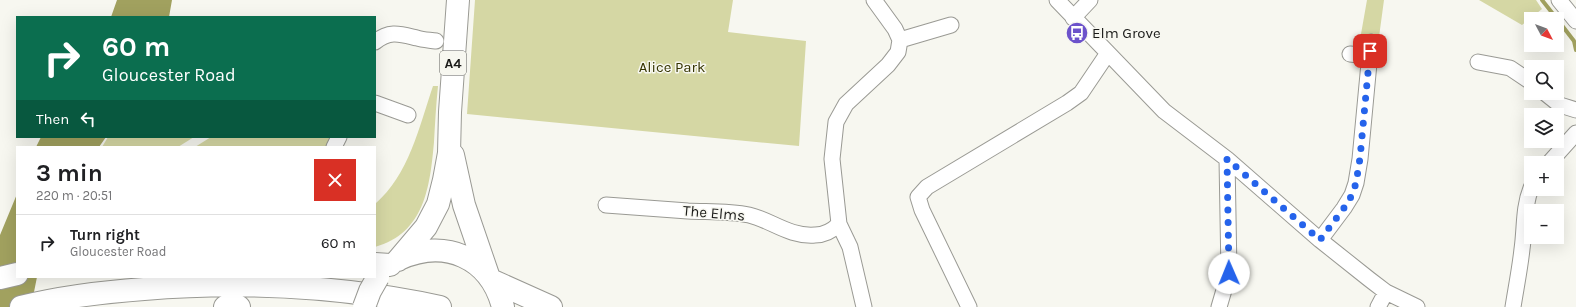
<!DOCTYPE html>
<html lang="en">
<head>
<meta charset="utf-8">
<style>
  :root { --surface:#fff; --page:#f2f2f2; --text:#202124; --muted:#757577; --line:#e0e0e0 }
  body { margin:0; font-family:Karla,sans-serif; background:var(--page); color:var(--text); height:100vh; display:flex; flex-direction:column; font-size:15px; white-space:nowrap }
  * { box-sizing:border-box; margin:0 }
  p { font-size:13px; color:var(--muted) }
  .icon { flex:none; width:22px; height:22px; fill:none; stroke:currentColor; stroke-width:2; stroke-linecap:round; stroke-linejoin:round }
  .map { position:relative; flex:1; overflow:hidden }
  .panel { position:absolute; left:16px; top:146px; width:360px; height:132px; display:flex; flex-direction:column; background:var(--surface); border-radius:0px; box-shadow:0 4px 16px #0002 }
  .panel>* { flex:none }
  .top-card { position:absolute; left:16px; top:16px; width:360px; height:122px; border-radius:0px; box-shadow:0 4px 16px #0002; background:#0b6e4f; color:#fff; overflow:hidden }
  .needle { width:26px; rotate:131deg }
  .controls { position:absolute; left:1524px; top:12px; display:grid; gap:8px }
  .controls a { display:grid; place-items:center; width:40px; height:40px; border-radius:0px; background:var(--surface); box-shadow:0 4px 16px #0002; font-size:20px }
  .pin { position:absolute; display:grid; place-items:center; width:34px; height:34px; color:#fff; margin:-17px; border-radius:8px; box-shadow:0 2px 6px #0006 }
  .me { position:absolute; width:44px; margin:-22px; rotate:359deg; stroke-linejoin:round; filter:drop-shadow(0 0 3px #0008) }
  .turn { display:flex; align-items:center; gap:14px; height:84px; padding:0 20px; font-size:18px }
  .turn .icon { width:52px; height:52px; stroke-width:2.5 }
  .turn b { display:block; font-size:28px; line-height:34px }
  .then { display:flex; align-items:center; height:38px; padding:0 20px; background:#0003; gap:8px; font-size:15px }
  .round { display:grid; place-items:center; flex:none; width:42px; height:42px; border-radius:0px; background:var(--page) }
  .headline { display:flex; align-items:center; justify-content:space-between; height:68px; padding:0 20px }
  h1 { font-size:24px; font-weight:700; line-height:30px }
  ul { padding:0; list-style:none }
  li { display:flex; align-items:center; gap:12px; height:56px; padding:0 20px; border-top:1px solid var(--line) }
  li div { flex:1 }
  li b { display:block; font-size:15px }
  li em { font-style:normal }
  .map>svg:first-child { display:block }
  .green { fill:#d5d7a4 }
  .water { fill:#a1a15f }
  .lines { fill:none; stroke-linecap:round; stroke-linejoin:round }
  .stream { stroke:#a1a15f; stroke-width:4 }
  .street-casing { stroke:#9a9a94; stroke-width:17 }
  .highway-casing { stroke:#9a9a94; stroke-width:24 }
  .street { stroke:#fff; stroke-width:15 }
  .highway { stroke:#fff; stroke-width:22 }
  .highway-bridge-casing { stroke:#9a9a94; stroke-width:24; stroke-linecap:butt }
  .highway-bridge { stroke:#fff; stroke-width:22 }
  .route { stroke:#2563eb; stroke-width:7; stroke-dasharray:0 12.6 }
  .labels { text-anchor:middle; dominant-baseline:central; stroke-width:3; stroke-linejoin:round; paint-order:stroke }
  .shield { fill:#f7f7f0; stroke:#5d5d5a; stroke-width:1 }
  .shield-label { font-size:14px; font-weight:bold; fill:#1b1b19 }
  .poi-label { font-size:15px; fill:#1b1b19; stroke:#f7f7f0; text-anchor:start }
  .park-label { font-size:15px; fill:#353400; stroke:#f7f7f0 }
  .street-label { font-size:15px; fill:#1b1b19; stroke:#f7f7f0 }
</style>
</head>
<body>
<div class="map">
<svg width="1576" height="307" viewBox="0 0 1576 307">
  <rect width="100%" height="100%" fill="#f7f7f0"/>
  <!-- green -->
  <path class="green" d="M475,0h258l-5,32 78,9 -7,105 -332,-32z
    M1367,0h17l-5,37 -18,-3z
    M1479,0h57l6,9 -20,16z
    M433,86h5c-2,19 -3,38 -4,56 -4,44 -9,91 -59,105v-43c34,-29 44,-77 58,-118z
    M108,137h86l-16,10h-76z
    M211,137h122l-5,10h-133z"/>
  <!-- water -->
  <path class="water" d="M117,0h55l-3,17h-58z
    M41,137h65l-7,10h-63z
    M17,194v83h20l-6,30h-31v-72z"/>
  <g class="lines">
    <!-- stream -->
    <path class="stream" d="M1542,0l15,19
      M1557,19l17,22 2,9"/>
    <!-- street casing -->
    <g class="street-casing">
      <path id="street" d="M1057,0l107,111 63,48 93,81 49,39 17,13 31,15
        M1559,0l17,21
        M1073,18l17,-18
        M900,40l51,-15
        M375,42c15,-12 25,-8 42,-4 6,2 13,2 19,3
        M1350,54l19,2
        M1478,62l32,6 21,14
        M1545,93l15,12 16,5
        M375,103l33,12
        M334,147l5,-10
        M1549,163l27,-30
        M606,205c27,2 55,4 82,6 20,1 41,0 61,4 22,5 40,22 66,20 10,0 17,-4 24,-11
        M1320,240l24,-32 8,-13 4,-12 4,-24 11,-117
        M864,307l-14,-60 -11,-23 -7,-65 4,-37 10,-18 42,-39 10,-13 2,-12 -5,-11 -21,-29
        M969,307l-47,-97 -4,-13 9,-10 140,-84 14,-10 27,-40
        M1219,307l10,-34 -2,-114
        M1378,307l8,-15
        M1513,307c3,-19 7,-39 9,-58 3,-20 1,-41 9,-61"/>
    </g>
    <!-- highway casing -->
    <g class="highway-casing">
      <path id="highway" d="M453,155l11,50 24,70
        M399,259c46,-21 91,-2 104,48
        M398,260l28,-33 12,-23 6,-24 5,-27 1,-41 8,-112
        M375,264l15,1
        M0,278l17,-4
        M493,281l58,26
        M21,307c40,-10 82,-15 123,-18 99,-8 199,-3 296,18
        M225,307h14"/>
    </g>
    <!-- street -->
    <use href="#street" class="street"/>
    <!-- highway -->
    <use href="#highway" class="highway"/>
    <!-- highway-bridge casing -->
    <g class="highway-bridge-casing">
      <path id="highway-bridge" d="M364,307l6,-16 8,-14"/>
    </g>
    <!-- highway-bridge -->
    <use href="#highway-bridge" class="highway-bridge"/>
  </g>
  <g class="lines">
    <!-- route -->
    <path class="route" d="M1229,273l-2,-114 93,81 24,-32 8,-13 4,-12 4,-25 10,-107"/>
  </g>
  <!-- icons -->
  <defs>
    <g id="bus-disc" transform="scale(1.15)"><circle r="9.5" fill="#6c52cb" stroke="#f7f7f0"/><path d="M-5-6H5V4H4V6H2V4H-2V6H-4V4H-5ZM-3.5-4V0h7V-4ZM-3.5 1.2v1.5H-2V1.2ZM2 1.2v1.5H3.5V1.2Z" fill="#fff"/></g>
  </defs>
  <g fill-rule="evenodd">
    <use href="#bus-disc" x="1077" y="33"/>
  </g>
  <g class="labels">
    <!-- shield labels -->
    <rect class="shield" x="440" y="51" width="26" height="24" rx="3"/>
    <g class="shield-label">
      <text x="453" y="63">A4</text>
    </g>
    <!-- poi labels -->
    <g class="poi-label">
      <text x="1092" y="33">Elm Grove</text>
    </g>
    <!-- park labels -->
    <g class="park-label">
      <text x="672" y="67">Alice Park</text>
    </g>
    <!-- street labels -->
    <g class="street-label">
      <text transform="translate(714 213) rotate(5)">The Elms</text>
    </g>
  </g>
</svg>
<div class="controls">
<a><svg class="needle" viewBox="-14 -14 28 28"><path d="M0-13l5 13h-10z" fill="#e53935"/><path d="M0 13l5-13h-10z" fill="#757577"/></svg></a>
<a><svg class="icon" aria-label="search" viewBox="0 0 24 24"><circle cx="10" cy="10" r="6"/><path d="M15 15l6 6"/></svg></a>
<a><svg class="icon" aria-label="layers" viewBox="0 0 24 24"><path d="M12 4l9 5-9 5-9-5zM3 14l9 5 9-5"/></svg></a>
<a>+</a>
<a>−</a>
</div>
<div class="pin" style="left:1370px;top:51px;background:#d93025"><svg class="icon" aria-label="arrive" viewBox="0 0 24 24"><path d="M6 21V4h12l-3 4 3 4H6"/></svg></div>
<svg class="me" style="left:1229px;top:273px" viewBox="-20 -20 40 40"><circle r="19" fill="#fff"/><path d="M0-13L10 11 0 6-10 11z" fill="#2563eb"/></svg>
<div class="top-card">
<div class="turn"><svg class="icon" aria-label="right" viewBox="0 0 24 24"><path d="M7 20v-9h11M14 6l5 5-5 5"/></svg><div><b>60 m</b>Gloucester Road</div></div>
<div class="then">Then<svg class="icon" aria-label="left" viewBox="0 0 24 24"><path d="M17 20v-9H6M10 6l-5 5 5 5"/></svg></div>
</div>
<section class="panel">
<div class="headline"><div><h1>3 min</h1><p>220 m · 20:51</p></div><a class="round" style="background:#d93025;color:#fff"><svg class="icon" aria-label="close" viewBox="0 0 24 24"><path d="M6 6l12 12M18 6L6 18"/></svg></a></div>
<ul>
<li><svg class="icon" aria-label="right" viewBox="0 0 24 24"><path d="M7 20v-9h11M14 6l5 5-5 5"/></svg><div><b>Turn right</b><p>Gloucester Road</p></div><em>60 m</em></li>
</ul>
</section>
</div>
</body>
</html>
